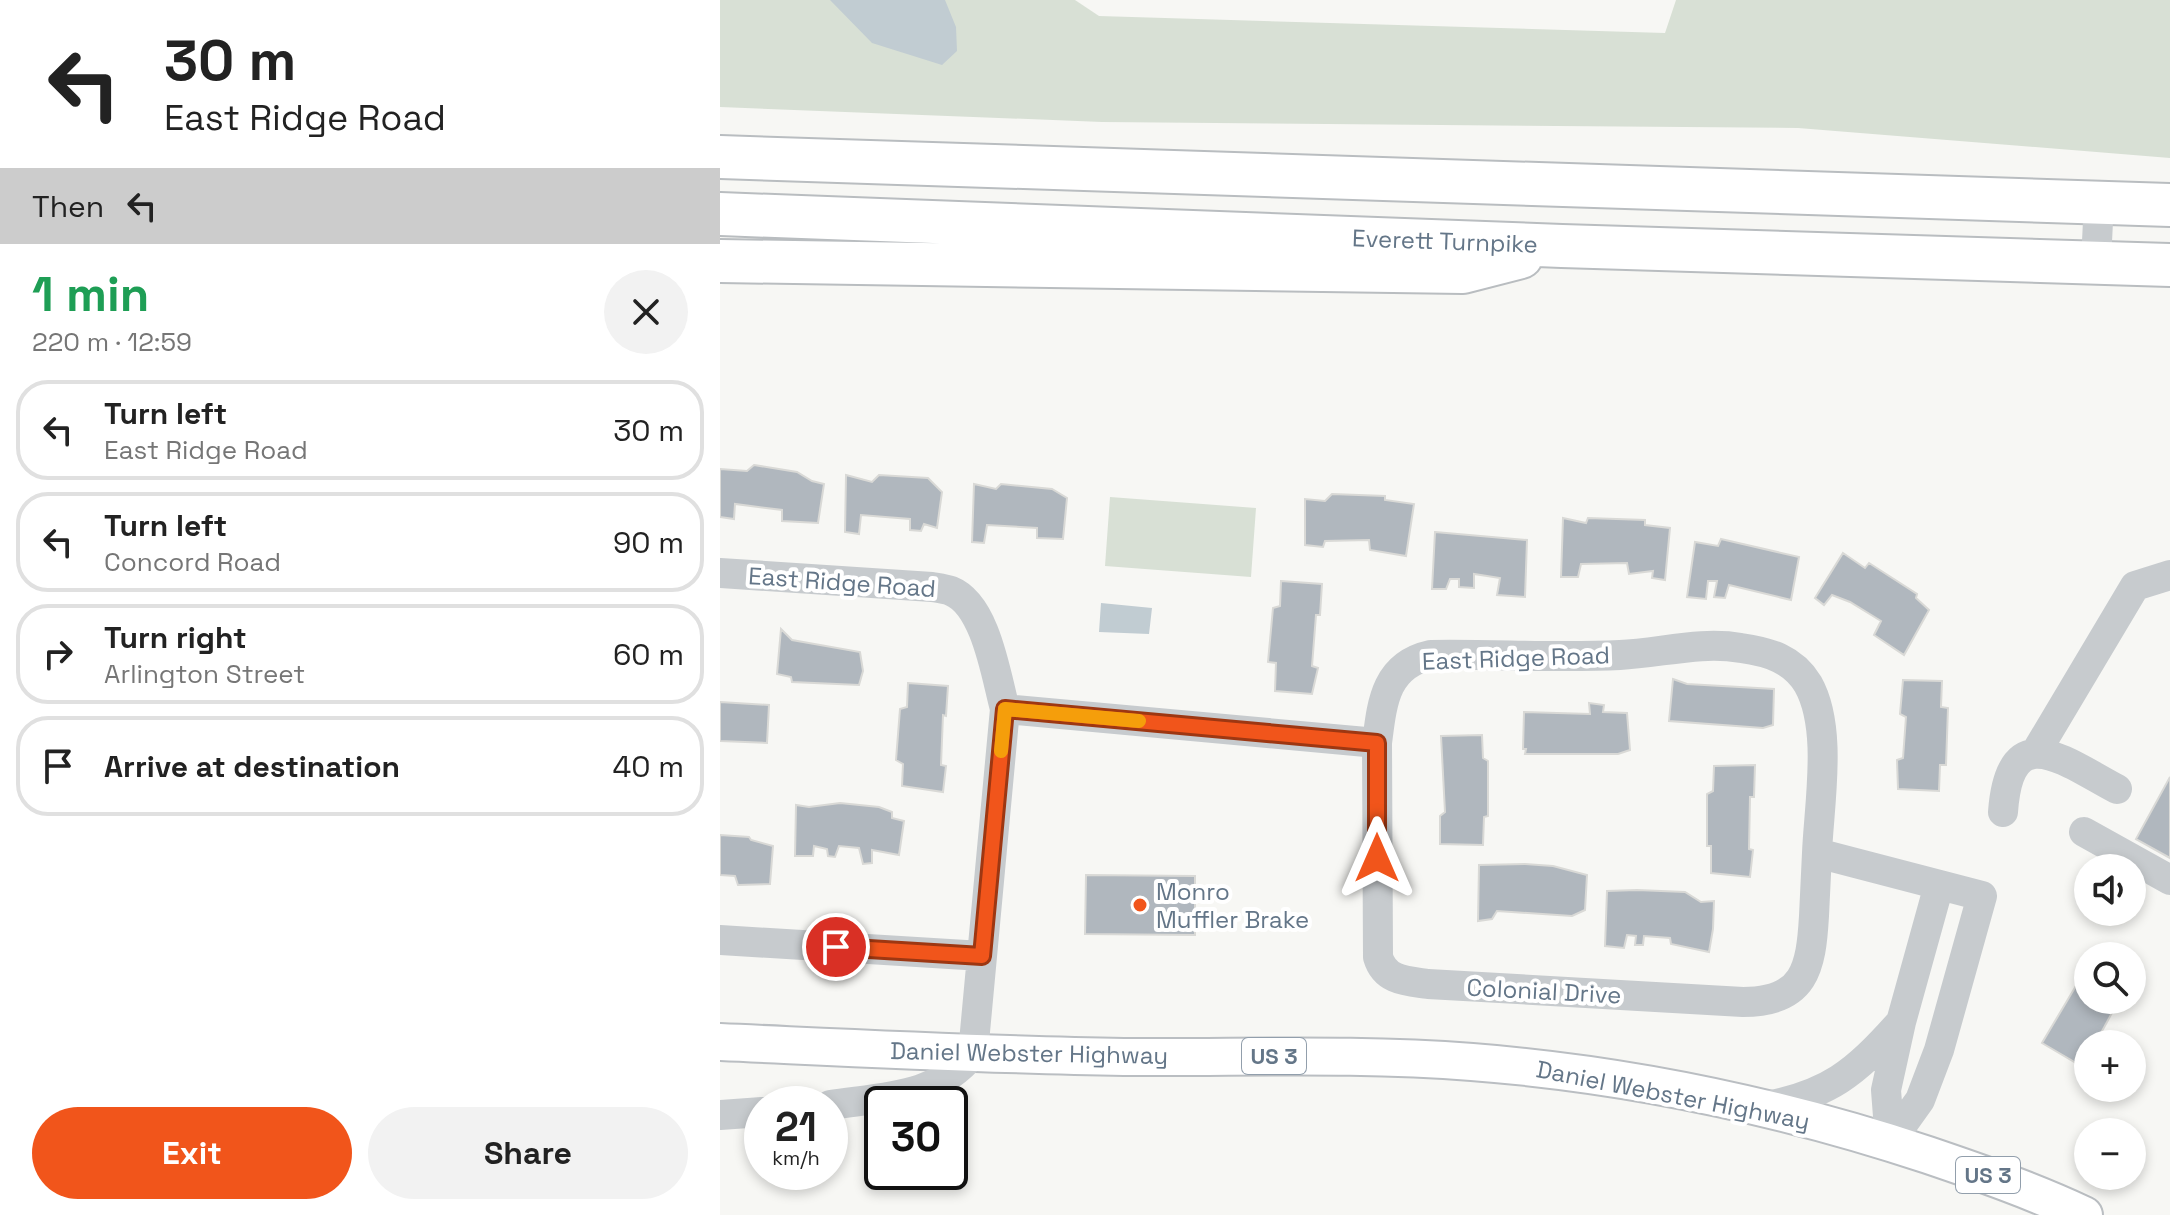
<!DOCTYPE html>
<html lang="en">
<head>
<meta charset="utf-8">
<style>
  :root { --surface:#fff; --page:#f2f2f2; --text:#222; --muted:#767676; --line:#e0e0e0; --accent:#f1551b }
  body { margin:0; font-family:"Space Grotesk",sans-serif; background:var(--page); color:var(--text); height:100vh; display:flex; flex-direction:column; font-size:30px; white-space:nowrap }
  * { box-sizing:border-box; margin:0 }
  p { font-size:26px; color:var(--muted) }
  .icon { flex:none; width:44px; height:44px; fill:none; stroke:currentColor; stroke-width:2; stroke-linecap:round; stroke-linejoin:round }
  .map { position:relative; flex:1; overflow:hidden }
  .side { display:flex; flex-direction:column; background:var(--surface); width:720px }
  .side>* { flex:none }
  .guide { background:#fff; color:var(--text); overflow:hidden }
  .fabs { position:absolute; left:1354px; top:854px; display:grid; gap:16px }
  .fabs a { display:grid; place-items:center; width:72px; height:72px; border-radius:50%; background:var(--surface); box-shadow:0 4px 12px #0003; font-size:40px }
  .speed { position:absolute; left:24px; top:1086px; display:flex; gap:16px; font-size:40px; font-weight:700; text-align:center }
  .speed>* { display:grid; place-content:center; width:104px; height:104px; border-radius:50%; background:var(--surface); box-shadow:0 4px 12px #0003; line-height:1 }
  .speed small { font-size:20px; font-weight:400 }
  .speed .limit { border:4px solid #111; border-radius:12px; background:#fff; color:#111 }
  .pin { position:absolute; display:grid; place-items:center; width:68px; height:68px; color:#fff; margin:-34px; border:4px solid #fff; border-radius:50%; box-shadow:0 2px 8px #0007 }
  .me { position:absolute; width:88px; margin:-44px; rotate:0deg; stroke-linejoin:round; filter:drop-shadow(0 0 6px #0008) }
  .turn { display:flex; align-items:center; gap:28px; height:168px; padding:0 32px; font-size:36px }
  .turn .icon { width:104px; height:104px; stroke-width:2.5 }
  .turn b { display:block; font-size:56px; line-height:68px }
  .then { display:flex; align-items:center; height:76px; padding:0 32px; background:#0003; gap:16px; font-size:30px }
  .round { display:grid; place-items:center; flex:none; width:84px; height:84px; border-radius:42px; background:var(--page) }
  .overview { display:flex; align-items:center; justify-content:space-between; height:136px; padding:0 32px }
  h1 { font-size:48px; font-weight:600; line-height:60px; color:#1e9e55 }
  .action { display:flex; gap:16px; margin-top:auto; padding:16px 32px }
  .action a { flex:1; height:92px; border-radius:48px; background:var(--accent); color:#fff; font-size:32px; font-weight:600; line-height:92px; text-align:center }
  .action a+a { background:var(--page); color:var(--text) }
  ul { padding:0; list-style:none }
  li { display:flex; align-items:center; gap:24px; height:100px; margin:0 16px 12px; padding:0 16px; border:4px solid var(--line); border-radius:32px }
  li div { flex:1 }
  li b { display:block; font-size:30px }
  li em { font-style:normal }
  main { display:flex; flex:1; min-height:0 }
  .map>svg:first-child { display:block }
  .green { fill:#d8e0d5 }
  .water { fill:#c1ccd2 }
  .building { fill:#b0b7be; stroke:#d9d9d6; stroke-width:2 }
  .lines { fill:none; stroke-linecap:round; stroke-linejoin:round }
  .major-casing { stroke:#babec2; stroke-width:40 }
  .highway-casing { stroke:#b9bdc0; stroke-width:46 }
  .minor { stroke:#c7cbce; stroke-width:30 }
  .major { stroke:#fff; stroke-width:36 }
  .highway { stroke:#fff; stroke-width:42 }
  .route-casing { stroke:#9d3712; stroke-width:20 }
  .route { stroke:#f1551b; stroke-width:14 }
  .slow { stroke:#f59e0b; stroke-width:14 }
  .poi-dot { fill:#f1551b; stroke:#fff; stroke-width:3 }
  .labels { text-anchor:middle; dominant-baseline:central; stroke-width:8; stroke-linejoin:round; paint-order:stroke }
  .shield { fill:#fff; stroke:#929fac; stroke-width:2 }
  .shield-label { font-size:22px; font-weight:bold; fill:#647688 }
  .street-label { font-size:24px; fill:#647688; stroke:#fff }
  .poi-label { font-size:24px; fill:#647688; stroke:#fff; text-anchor:start }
</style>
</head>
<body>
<main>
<section class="side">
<div class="guide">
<div class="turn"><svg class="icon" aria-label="left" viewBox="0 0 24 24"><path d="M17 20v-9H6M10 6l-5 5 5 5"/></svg><div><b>30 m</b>East Ridge Road</div></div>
<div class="then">Then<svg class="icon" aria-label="left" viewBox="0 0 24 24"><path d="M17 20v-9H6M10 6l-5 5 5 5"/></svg></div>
</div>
<div class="overview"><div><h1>1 min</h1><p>220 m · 12:59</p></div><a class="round"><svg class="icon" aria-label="close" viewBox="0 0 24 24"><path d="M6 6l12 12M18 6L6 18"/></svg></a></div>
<ul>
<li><svg class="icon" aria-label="left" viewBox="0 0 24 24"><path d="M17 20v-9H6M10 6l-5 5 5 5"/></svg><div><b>Turn left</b><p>East Ridge Road</p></div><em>30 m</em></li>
<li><svg class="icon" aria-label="left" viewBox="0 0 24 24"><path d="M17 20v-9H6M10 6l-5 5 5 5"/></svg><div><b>Turn left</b><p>Concord Road</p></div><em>90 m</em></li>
<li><svg class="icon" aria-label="right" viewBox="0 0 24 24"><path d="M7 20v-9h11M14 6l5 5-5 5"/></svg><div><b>Turn right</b><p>Arlington Street</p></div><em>60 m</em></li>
<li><svg class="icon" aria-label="arrive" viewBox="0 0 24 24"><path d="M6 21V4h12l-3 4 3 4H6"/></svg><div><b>Arrive at destination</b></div><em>40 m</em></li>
</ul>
<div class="action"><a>Exit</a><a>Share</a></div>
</section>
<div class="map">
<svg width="1450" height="1215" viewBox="0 0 1450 1215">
  <rect width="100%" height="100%" fill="#f7f7f4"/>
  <!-- green -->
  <path class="green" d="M0,0h355l24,16 566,17 11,-33h494v158l-372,-30 -696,-6 -382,-15z
    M390,497l146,11 -5,69 -146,-11z"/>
  <!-- water -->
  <path class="water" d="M110,0h115l11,27 1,24 -15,14 -70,-22z
    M381,603l51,5 -3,26 -50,-2z"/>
  <!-- building -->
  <path class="building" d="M34,465l43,7 15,9 12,3 -6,39 -36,-2v-11l-47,-6 -1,15 -14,-2v-48l27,2z
    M126,475l26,7 7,-7 49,3 14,14 -5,36 -13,-4 -3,7 -11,-1v-11l-49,-4 -2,19 -14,-2z
    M254,484l22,5 5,-5 51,5 15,9 -4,41 -26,-1v-10l-50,-3 -3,18 -12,-1z
    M612,494l53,2v4l29,4 -8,52 -36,-6 -1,-10 -44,1 -2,6 -18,-2v-46l20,2z
    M843,518l23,5 2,-5 57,2v5l25,3 -5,52 -13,-2 1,-7 -24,3 -2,-11 -46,1 -3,13h-17z
    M715,532l92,8 -2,57 -28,-2 3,-17 -26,-4v14l-15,-1v-8h-9l-4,10h-14z
    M1001,539l78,18 -8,43 -62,-15 -4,13 -11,-1 3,-16h-9l-2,18 -19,-2 8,-55 23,4z
    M1123,553l22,15 4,-5 48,31 -1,4 13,12 -25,45 -30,-20 7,-14 -31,-19 -18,-7 -8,10 -9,-7z
    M561,581l41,3 -2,31h-4l-4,51 6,2 -6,26 -37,-3 1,-28 -8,-1 5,-54 7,-2z
    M61,629l11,11 68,12 3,19 -4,14 -67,-3 -1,-5 -14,-3z
    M953,679l14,5 87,5 -1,36 -10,3 -94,-7z
    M1183,680l39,1 -1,26 7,1 -2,57h-6l-1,26 -41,-2 -1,-29 6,-2 3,-41 -6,-3z
    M188,683l40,3 -2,30 -3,-1 -2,50 5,1 -3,26 -41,-6 1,-22 -7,-4 4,-51 7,-2z
    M0,702l49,3 -2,38 -47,-2z
    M869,703l15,2 -1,7 24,1 3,37 -12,4h-93l1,-5h-3l1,-37 66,2z
    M762,735l1,23 5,3v55l-4,1 -1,28 -43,-1v-28l5,-4 -4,-76z
    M1035,765l-1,32h-4l-1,52 4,1 -3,27 -39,-4v-27h-4v-52l6,-3 1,-25z
    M1450,777v81l-34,-19z
    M120,803l39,4 13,5v6l12,3 -5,34 -27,-5v13l-9,1 -4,-16 -20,-2 -4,11 -7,-1 -1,-7 -13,-3 -1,10h-18l1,-51 13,2z
    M0,835l29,2 2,3 22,6 -3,38 -32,1 -3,-9 -15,-1z
    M805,864l28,2 34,9 -2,35 -13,6 -75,-5 -5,8 -14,2 1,-56z
    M366,875l109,1v59l-110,-1z
    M917,890l48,2 16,10 13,-1 -1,28 -4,23 -38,-8 -1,-6 -26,-2 -1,9h-8l1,-9 -9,-1 -3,13 -19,-2 2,-55z
    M1360,979l8,4v17h31l-24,44h-7v14l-5,9 -41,-24z"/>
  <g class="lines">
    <!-- major casing -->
    <g class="major-casing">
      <path id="major" d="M0,1042c135,6 269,13 404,15 116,1 232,-4 348,5 154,12 308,44 456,93 53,18 105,36 156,60"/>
    </g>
    <!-- highway casing -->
    <g class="highway-casing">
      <path id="highway" d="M0,157l1450,48
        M0,214l842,32 608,19
        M0,261l743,11 58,-15"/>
    </g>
    <!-- minor -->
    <path class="minor" d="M1376,262l3,-61
      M0,573l212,14c6,1 14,2 19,4 35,14 45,85 54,118l372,34c5,-40 8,-78 54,-88 63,-1 126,3 189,0 41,-2 80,-14 121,-7 28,4 52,11 67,36 25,44 11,120 9,169l165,43 -43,154 -19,50 -30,42
      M657,743l1,214c7,24 29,24 50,27l315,18c62,0 68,-34 71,-86 1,-21 2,-42 3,-63
      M1316,752l99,-166 35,-11
      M1283,812c7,-96 61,-51 114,-23
      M1364,832l86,48
      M0,940l262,16
      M110,1105c52,-8 108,-7 143,-52l32,-344
      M1042,1107c67,-12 93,-34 137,-83
      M0,1115l42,-3
      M1170,1142l-4,-52 15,-68 38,-137"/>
    <!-- major -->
    <use href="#major" class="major"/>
    <!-- highway -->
    <use href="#highway" class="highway"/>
  </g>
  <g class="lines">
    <!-- route casing -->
    <g class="route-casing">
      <path id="route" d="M116,947l146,9 23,-247 372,34v115"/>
    </g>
    <!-- route -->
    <use href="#route" class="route"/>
    <!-- slow -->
    <path class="slow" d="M281,751l4,-42 134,12"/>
  </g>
  <!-- markers -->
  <circle class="poi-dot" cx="420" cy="905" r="8"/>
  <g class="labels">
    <!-- shield labels -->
    <g class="shield">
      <rect x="522" y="1038" width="64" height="36" rx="6"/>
      <rect x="1236" y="1157" width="64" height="36" rx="6"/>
    </g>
    <g class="shield-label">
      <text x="554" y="1056">US 3</text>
      <text x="1268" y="1175">US 3</text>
    </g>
    <!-- street labels -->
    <g class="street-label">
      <text transform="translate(725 241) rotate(2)">Everett Turnpike</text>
      <text transform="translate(122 582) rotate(4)">East Ridge Road</text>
      <text transform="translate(796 658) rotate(-2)">East Ridge Road</text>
      <text transform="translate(824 991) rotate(3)">Colonial Drive</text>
      <text transform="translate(309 1053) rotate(1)">Daniel Webster Highway</text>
      <text transform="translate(953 1095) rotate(11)">Daniel Webster Highway</text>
    </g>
    <!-- poi labels -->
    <g class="poi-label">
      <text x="436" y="891">Monro<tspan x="436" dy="28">Muffler Brake</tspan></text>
    </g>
  </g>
</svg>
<div class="fabs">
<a><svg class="icon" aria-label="sound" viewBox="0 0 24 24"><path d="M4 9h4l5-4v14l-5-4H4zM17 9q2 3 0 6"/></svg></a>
<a><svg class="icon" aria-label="search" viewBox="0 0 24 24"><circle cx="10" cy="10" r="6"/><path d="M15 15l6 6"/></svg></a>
<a>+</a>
<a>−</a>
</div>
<div class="speed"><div>21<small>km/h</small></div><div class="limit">30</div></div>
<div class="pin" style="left:116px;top:947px;background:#d93025"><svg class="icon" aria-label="arrive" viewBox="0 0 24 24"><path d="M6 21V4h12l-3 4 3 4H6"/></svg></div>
<svg class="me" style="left:657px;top:858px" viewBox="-20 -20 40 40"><path d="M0-17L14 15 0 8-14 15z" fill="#f1551b" stroke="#fff" stroke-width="4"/></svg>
</div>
</main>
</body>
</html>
